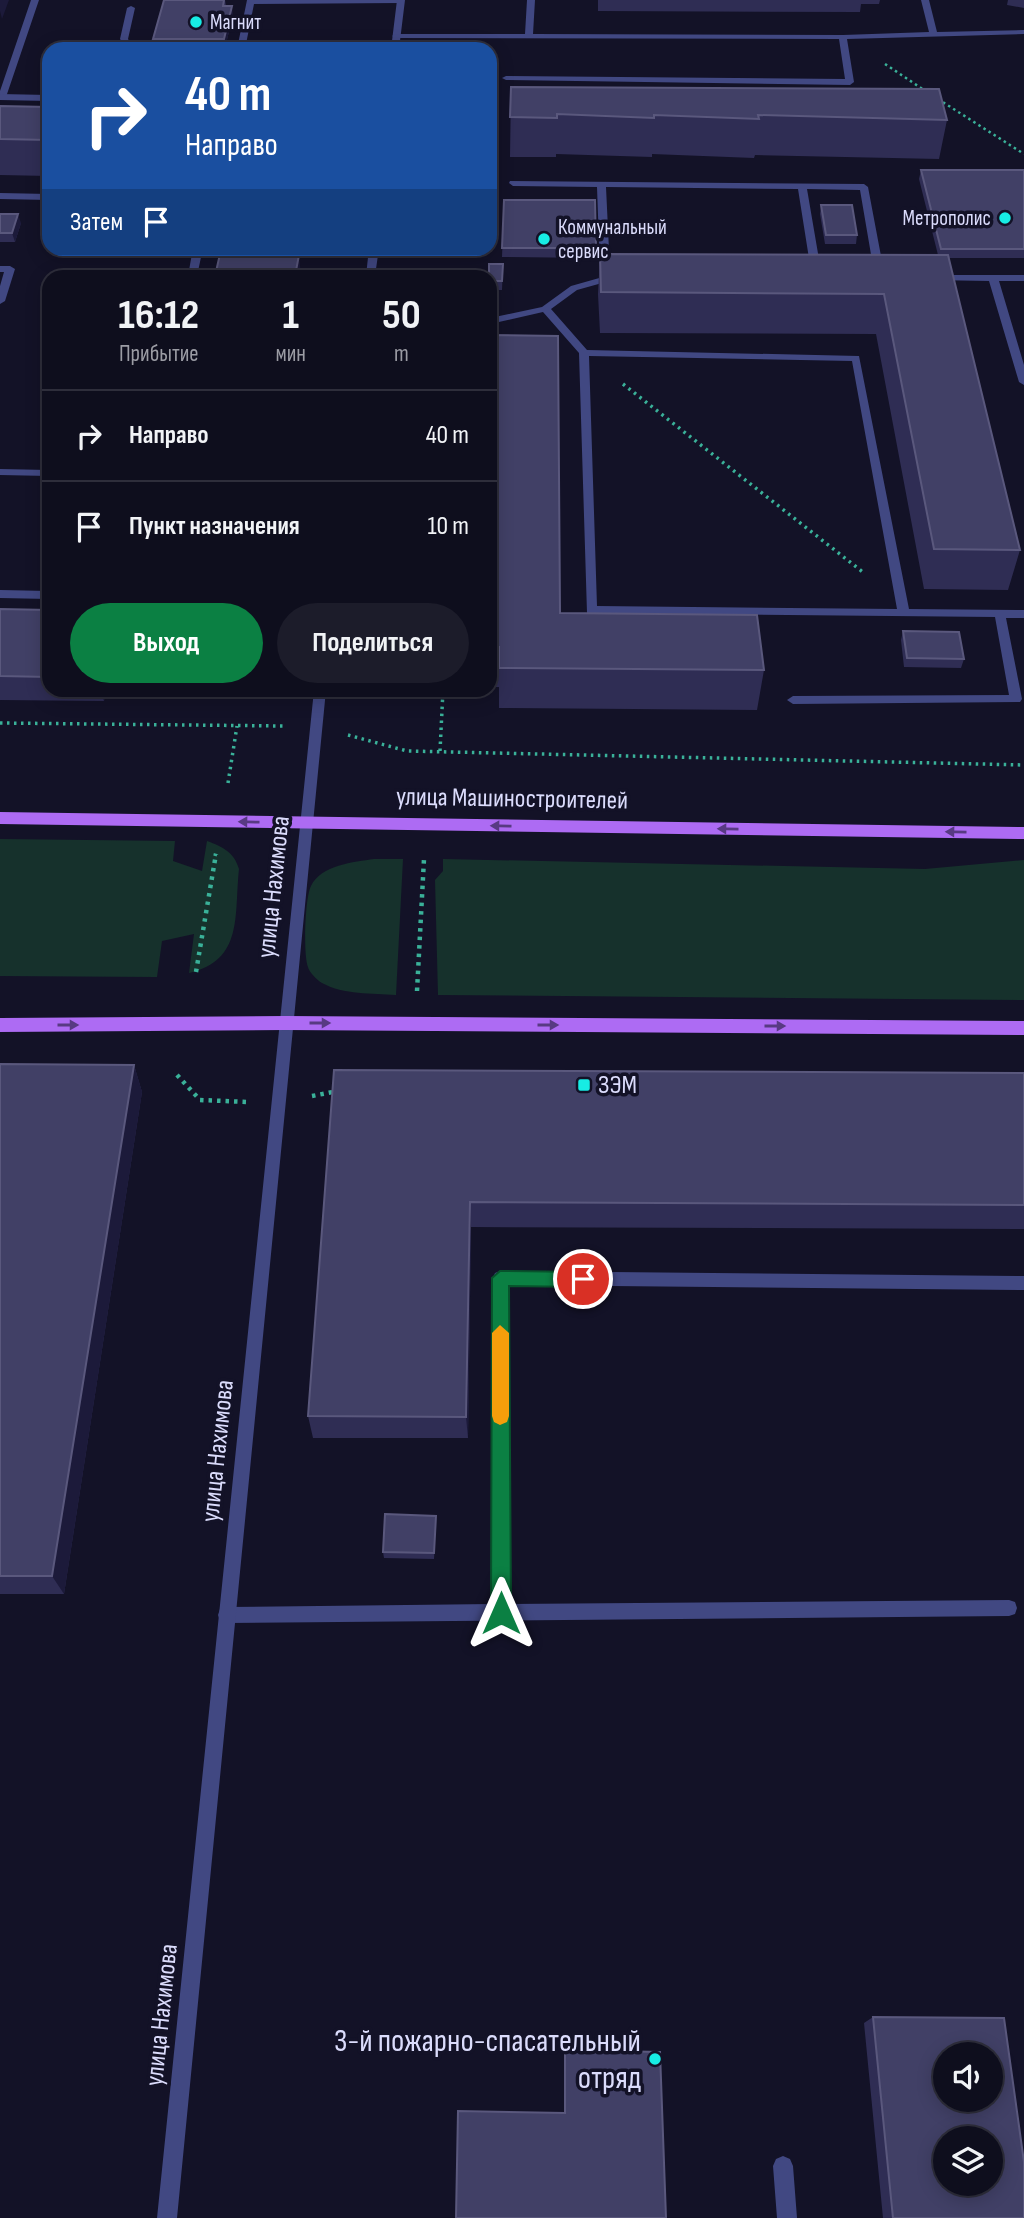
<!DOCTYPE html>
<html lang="ru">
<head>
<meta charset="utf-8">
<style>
  :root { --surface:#0e0e1d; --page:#1c1c2a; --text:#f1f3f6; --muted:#9b9ca4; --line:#2e2e3b; --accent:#0b8043 }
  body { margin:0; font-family:"Sofia Sans Condensed",sans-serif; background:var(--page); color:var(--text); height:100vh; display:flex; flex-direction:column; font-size:26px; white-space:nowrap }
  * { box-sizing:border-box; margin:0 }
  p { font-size:23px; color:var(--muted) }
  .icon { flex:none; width:38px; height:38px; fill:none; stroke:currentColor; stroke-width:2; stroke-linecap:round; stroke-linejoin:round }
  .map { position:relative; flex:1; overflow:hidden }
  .details { position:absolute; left:42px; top:270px; width:455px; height:427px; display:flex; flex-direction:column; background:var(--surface); border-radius:21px; box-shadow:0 4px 18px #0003,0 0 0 2px var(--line) }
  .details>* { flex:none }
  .banner { position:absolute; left:42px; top:42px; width:455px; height:214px; border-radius:21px; box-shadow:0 4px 18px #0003,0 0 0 2px var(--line); background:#1a4fa0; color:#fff; overflow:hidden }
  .tools { position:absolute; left:933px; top:2042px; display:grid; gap:14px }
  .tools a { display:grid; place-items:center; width:70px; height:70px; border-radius:50%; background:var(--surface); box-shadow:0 4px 18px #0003,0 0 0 2px var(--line); font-size:35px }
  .pin { position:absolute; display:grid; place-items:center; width:60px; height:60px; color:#fff; margin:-30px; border:4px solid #fff; border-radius:50%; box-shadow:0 2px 7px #0007 }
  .me { position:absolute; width:77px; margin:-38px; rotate:0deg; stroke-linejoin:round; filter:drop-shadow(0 0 5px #0008) }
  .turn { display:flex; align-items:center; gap:24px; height:147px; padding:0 28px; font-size:32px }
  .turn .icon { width:91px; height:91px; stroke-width:2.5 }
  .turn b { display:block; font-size:49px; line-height:60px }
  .then { display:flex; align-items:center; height:66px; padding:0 28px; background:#0003; gap:14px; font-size:26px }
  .eta { display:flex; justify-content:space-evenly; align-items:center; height:119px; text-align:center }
  .eta b { font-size:42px; font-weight:700; line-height:49px }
  .primary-button { display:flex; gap:14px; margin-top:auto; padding:14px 28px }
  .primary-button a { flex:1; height:80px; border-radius:42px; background:var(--accent); color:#fff; font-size:28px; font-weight:700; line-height:80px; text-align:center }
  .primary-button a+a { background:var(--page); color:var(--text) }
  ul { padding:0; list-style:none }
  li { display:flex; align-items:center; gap:21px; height:91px; padding:0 28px; border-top:2px solid var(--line) }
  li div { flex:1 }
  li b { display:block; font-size:26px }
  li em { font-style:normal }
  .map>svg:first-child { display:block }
  .green { fill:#16312c }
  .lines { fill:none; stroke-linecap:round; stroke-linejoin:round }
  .path-far2 { stroke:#3ab199; stroke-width:2.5; stroke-dasharray:2.5 3.5; stroke-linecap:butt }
  .path-far1 { stroke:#3ab199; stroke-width:3.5; stroke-dasharray:2.5 4.5; stroke-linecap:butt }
  .path { stroke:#3ab199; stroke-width:4.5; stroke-dasharray:3.5 5; stroke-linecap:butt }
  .service { fill:#414882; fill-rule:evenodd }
  .minor { fill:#414882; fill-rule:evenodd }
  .primary { fill:#ad6bf3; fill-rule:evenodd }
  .wall { fill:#2f2d54 }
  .shaded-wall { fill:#1c1a3a }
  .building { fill:#414066; stroke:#5a587d; stroke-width:2; fill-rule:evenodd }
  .oneway { fill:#583a83 }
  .route { fill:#0b8043; stroke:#07532c; stroke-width:2 }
  .slow { fill:#f59e0b }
  .poi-dot { fill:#17ece4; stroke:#131227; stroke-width:2.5 }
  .labels { text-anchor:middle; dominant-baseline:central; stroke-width:7; stroke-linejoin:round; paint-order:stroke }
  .far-poi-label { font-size:21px; fill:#dbdcfc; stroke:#131227; text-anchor:start }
  .street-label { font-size:26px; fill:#dbdcfc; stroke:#131227 }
  .poi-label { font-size:26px; fill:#dbdcfc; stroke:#131227; text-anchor:start }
  .near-poi-label { font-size:32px; fill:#dbdcfc; stroke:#131227; text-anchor:end }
</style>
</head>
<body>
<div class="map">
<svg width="1024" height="2218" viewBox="0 0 1024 2218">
  <rect width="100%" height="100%" fill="#131227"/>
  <!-- green -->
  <path class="green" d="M0,839l175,2 -2,20 29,10 5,-30c16,6 27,11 32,28 -5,46 5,91 -50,104l5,-39 -32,7 -5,36 -157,-1z
    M374,859h29l-7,136c-24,-2 -52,0 -74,-12 -5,-3 -13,-11 -14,-16 -5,-12 -3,-70 3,-81 10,-21 43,-24 63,-27z
    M443,859l482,10 99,-9v140l-586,-5 -3,-115 8,-9z"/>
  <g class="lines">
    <!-- path-far2 -->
    <path class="path-far2" d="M885,64l42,28
      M938,99l86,55"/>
    <!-- path-far1 -->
    <path class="path-far1" d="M623,384l241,189
      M0,723l284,3
      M348,735l59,16 617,14
      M440,751l3,-61
      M228,783l9,-57
      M215,856l1,-4"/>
    <!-- path -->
    <path class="path" d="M196,972l20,-118
      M417,991l7,-132
      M177,1075l23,25 48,2
      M312,1096l26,-5"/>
    <!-- service -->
    <path class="service" d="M31,0h8l-33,97 -6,2v-8z
      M404,0l-3,3 -147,1 -9,45h-8l10,-49z
      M527,0h8l-2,34 310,1 86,-3 -8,-32h8l8,32 87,-2v4l-177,5 7,43 -4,3 -344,-5 -4,-2 4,-2 339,3 -6,-40 -443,-1 -4,-2 4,-2h129z
      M131,6l4,2 -7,31 7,10h-8l-7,-10 7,-31z
      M510,181l354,3 4,3 16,85 -5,3 -5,-3 -14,-82 -53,-1 14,82 -5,3 -5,-3 -13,-82 -192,-2 4,84 -5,3 -5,-3 -3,-84 -84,-1 -4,-3z
      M0,193l49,1v6l-49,-1z
      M193,248h10l-6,28h-9z
      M0,266h10l5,3 -10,32 -5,3v-18l4,-14h-4z
      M617,273l5,3 -2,2 -43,12 -26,19 36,41 272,6 50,253 115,1v8h-18l16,81 -2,3 -227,2 -6,-4 6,-4 216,-1 -14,-78 -408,-4 -8,-260 -36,-41 -53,12v-6l52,-11 29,-21zM589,356l263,5 45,248 -300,-3z
      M934,275h90v6h-25l25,84v20l-5,-3 -30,-101 -58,-1 -2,-2z
      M0,469l49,1v6l-49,-1z
      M0,590l49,1v8l-49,-1z
      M500,1271l524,5v14l-516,-5 1,319 500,-4 6,2 2,6 -2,6 -6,2 -783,7 -6,-2 -2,-6 2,-6 6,-2 267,-3v-326l2,-5z
      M783,2156l7,3 3,7 4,52h-20l-4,-52 3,-7z"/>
    <!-- minor -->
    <path class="minor" d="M397,0h8l-6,49h-8z
      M0,94l49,1v6l-49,-1z
      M369,248h10l-4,28h-9z
      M314,690h12l-149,1528h-20z"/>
    <!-- primary -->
    <path class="primary" d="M0,812l1024,15v12l-1024,-15z
      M285,1016l739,5v14l-739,-5 -285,2v-14z"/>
  </g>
  <!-- wall -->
  <path class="wall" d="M225,0l1,6 7,9 -8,33h-71l-1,-9z
    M598,0h282l-1,4h-18l-1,8 -262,-1z
    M1008,0h16v8l-17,-3z
    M511,87l436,33 -8,39 -184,-4 -1,3 -102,-4v3l-96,-3v3h-46z
    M0,106l49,1v69l-49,-1z
    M921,170h103v88h-75l71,292 -12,40 -84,-1 -48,-255 -276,-1 -2,-39 2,-40 338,1 -19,-76z
    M504,200l92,48 -1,10 -93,-1z
    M821,205l36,30 -1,9h-31l-5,-30z
    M0,214l21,9 -6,19h-15z
    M503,264l-1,26h-12v-14z
    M490,335l70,278 204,57 -7,40 -258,-2v-21h-9z
    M0,609l49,1v80h169v2l-112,-2 -2,11 -104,-1z
    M903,631l61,28 -3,9 -57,-1 -3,-27z
    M0,1064l134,1 8,27 -78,502h-64z
    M334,1070l690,3v156l-553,-2 -3,211h-155l-5,-22z
    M436,1522l-2,37 -50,-1 -1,-6z
    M873,2017l151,201h-141l-19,-195z
    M565,2050l101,168 -102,-105v-59z"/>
  <!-- shaded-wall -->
  <path class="shaded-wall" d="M0,0h9l-7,19 -2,-8z
    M232,6l1,9 -8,33 -1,-9z
    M18,214l3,9 -6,19 -3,-9z
    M299,255l2,21h-6z
    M100,690h6l-2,11z
    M134,1065l8,27 -78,502 -12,-18z
    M470,1202l1,25 -3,211 -2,-21z"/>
  <!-- building -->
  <path class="building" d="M164,0h60l-1,6h9l-8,33h-71z
    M511,87l428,2 8,31 -189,-5 1,4 -105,-4v3l-97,-4v4l-47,-1z
    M0,106l49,1v33l-49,-1z
    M921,170h103v79h-83z
    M504,200h91l1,48h-94z
    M821,205h31l5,30h-31z
    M0,214h18l-6,19h-12z
    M220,254l79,1 -4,21h-80z
    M600,254l348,1 72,295 -86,-1 -50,-255 -283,-2z
    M489,264h14l-1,17h-12v-5h-1z
    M490,335l68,1 2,277 197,2 7,55 -265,-2v-21h-9z
    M0,609l49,1v67l-49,-1z
    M903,631l56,1 5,27 -57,-1z
    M0,1064l134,1 -82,511h-52z
    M334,1070l690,3v132l-554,-3 -4,215 -158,-1z
    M385,1514l51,2 -2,37 -51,-1z
    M873,2017l131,1 20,144v56h-131zM945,2054h45v46h-45zM945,2138h45v46h-45z
    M565,2050l95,2 6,166h-210l2,-107 107,2z"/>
  <!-- one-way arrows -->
  <defs><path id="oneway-solid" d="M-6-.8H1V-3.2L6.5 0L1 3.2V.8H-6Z" transform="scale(1.75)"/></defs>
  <g class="oneway">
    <use href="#oneway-solid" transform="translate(249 822) rotate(-179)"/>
    <use href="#oneway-solid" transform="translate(501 826) rotate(-179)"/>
    <use href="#oneway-solid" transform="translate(728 829) rotate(-179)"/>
    <use href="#oneway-solid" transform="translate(956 832) rotate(-179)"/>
    <use href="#oneway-solid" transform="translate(320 1023)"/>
    <use href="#oneway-solid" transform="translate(68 1025)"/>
    <use href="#oneway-solid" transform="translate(548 1025)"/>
    <use href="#oneway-solid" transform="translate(775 1026)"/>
  </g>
  <!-- route -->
  <path class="route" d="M500,1271l83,1 8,7 -8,8 -74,-1 2,327 -3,6 -7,3 -7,-3 -3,-6 1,-335z"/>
  <!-- slow -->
  <path class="slow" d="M500,1325l9,8v83l-2,6 -7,3 -6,-3 -2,-6v-83z"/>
  <!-- markers -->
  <g class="poi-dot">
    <circle cx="196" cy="22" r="7"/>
    <circle cx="1005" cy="218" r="7"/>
    <circle cx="544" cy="239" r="7"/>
    <rect x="577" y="1078" width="14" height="14" rx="3.5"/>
    <circle cx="655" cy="2059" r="7"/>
  </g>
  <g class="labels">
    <!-- far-poi labels -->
    <g class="far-poi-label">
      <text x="210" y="22">Магнит</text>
      <text x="991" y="218" text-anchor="end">Метрополис</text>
      <text x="558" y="227">Коммунальный<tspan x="558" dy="24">сервис</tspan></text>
    </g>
    <!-- street labels -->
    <g class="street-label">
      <text transform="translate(512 799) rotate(1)">улица Машиностроителей</text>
      <text transform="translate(274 887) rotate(-84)">улица Нахимова</text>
      <text transform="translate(218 1451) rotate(-84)">улица Нахимова</text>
      <text transform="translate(162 2015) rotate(-84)">улица Нахимова</text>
    </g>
    <!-- poi labels -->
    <g class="poi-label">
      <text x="598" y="1085">ЗЭМ</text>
    </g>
    <!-- near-poi labels -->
    <g class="near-poi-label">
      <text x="641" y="2041">3-й пожарно-спасательный<tspan x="641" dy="37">отряд</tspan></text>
    </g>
  </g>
</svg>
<div class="tools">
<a><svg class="icon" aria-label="sound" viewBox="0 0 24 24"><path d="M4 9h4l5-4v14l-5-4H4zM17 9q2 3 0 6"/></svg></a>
<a><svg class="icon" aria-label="layers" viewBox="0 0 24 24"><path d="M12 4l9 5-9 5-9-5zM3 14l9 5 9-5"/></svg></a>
</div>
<div class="pin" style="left:583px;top:1279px;background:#d93025"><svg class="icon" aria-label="arrive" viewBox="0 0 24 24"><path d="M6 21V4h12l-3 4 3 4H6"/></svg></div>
<svg class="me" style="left:501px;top:1613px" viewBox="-20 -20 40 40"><path d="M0-17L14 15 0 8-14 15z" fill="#0b8043" stroke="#fff" stroke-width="4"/></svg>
<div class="banner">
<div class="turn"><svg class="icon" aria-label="right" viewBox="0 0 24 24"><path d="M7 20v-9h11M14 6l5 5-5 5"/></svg><div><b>40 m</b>Направо</div></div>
<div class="then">Затем<svg class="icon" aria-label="arrive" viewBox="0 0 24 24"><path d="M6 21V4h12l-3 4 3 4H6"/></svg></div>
</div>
<section class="details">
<div class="eta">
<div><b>16:12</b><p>Прибытие</p></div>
<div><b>1</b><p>мин</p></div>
<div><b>50</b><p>m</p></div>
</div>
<ul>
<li><svg class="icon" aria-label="right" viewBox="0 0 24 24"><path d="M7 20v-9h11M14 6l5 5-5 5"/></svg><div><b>Направо</b></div><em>40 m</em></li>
<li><svg class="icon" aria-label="arrive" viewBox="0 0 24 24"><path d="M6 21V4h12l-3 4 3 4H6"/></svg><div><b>Пункт назначения</b></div><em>10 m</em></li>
</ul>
<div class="primary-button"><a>Выход</a><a>Поделиться</a></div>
</section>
</div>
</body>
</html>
